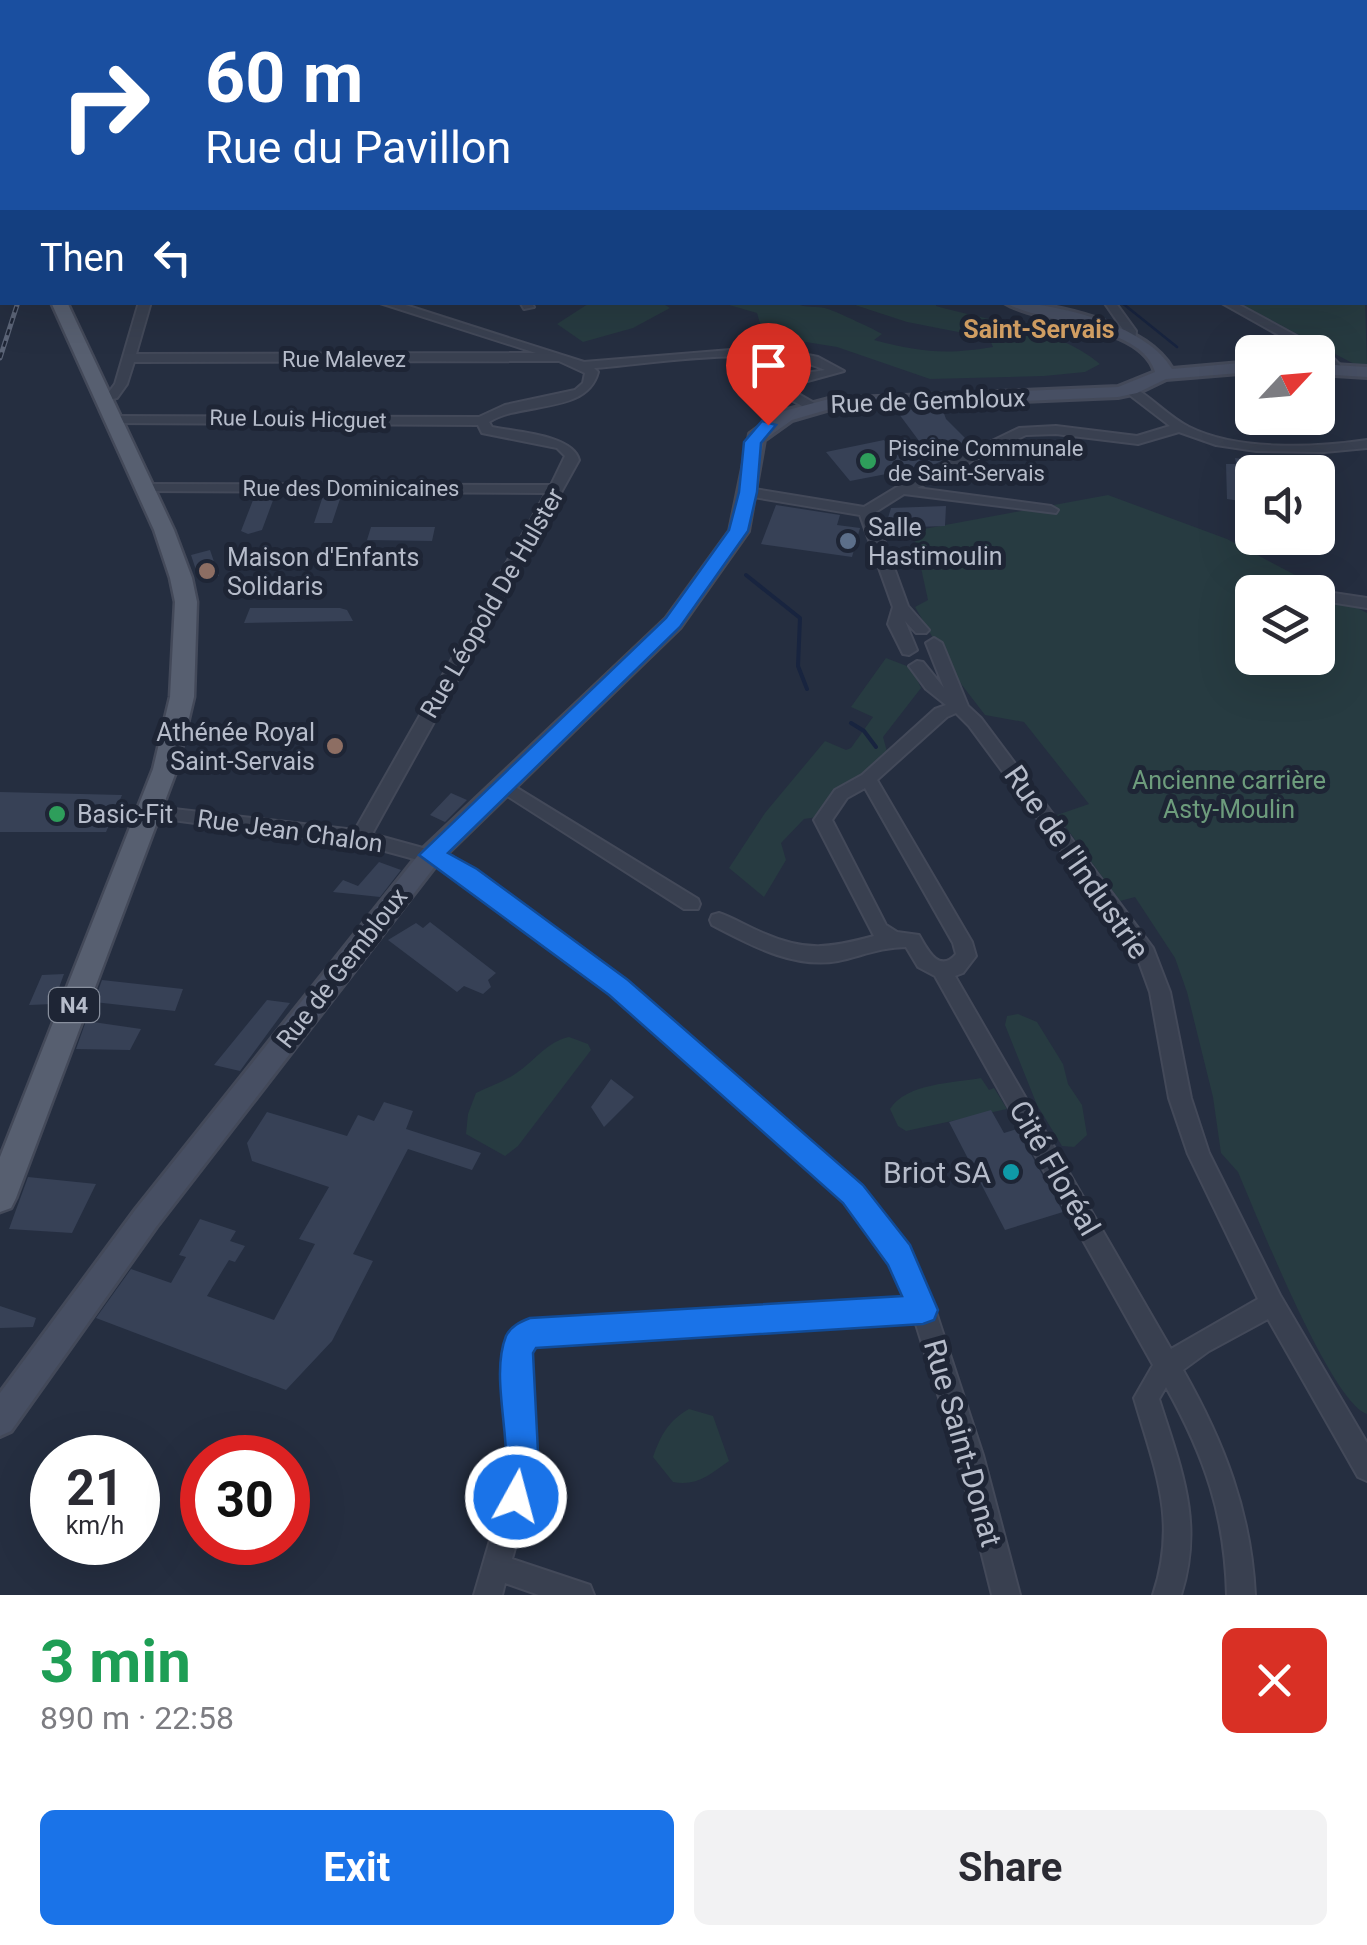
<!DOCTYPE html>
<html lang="en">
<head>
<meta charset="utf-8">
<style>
  :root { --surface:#fff; --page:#f2f2f3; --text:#2b2b33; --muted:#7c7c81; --accent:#1a73e8 }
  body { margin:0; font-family:Roboto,sans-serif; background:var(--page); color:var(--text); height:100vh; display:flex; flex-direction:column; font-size:38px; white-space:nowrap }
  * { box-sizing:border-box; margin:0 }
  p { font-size:32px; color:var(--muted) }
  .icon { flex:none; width:55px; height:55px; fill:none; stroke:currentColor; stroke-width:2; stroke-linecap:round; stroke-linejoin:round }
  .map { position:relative; height:1595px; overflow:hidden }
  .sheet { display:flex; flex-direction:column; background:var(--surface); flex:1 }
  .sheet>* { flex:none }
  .guide { position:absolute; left:0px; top:0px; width:1368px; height:305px; box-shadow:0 10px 40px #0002; background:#1a4fa0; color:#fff; overflow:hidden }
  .needle { width:65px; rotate:64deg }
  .controls { position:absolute; left:1235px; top:335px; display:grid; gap:20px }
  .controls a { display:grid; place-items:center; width:100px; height:100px; border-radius:15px; background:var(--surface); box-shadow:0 10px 40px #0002; font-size:50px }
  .speed { position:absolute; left:30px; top:1435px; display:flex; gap:20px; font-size:50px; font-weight:700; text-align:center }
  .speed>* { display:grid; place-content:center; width:130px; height:130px; border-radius:50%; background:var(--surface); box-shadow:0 10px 40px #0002; line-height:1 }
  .speed small { font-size:25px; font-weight:400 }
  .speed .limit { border:15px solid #d22; background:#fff; color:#111 }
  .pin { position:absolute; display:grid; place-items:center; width:85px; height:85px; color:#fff; margin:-102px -42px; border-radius:50% 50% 50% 0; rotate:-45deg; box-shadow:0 0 10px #0007 }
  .pin .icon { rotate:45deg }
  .me { position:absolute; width:110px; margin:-55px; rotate:7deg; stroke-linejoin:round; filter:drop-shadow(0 0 8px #0008) }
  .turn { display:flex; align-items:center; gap:35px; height:210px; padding:0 40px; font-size:45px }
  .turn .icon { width:130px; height:130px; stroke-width:2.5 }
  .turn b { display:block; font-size:70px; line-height:85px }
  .then { display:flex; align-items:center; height:95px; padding:0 40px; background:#0003; gap:20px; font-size:38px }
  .round { display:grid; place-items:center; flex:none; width:105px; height:105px; border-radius:15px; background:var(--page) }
  .head { display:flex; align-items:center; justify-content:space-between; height:170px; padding:0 40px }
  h1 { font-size:60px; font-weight:700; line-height:75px; color:#1e9e55 }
  .cta { display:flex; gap:20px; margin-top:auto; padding:20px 40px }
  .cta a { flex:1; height:115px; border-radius:15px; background:var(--accent); color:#fff; font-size:40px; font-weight:700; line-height:115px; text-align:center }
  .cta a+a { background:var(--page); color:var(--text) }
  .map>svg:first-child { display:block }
  .green { fill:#273b41; fill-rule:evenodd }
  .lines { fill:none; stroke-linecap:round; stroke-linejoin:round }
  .stream-far1 { stroke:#18243f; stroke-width:2.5 }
  .stream { stroke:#18243f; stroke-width:4 }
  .building { fill:#374156 }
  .minor-casing { stroke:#434959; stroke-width:4 }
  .secondary-casing { stroke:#434959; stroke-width:6 }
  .primary-casing { stroke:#434959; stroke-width:5 }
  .minor { fill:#394050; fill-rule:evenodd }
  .secondary { fill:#474f63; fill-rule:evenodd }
  .primary { fill:#575f70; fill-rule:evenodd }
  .rail-casing { stroke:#5b6477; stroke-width:5 }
  .rail { stroke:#1e2535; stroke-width:2.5; stroke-dasharray:6; stroke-linecap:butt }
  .route { fill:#1a73e8; stroke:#114b97; stroke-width:2.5 }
  .leisure-dot { fill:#2e9e5b; stroke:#1e2535; stroke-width:4 }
  .service-dot { fill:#5c6f8a; stroke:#1e2535; stroke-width:4 }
  .education-dot { fill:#8d6e63; stroke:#1e2535; stroke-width:4 }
  .culture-dot { fill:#0f9aa8; stroke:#1e2535; stroke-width:4 }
  .labels { text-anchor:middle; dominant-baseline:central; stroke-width:10; stroke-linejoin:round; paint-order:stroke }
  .far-street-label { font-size:22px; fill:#b6bcca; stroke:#1e2535 }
  .far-poi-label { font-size:22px; fill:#b6bcca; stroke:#1e2535; text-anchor:start }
  .shield { fill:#1e2535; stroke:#888f9d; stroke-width:2.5 }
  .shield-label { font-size:22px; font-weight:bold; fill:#b6bcca }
  .far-quarter-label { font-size:25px; font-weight:bold; fill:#d6a265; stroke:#1e2535 }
  .street-label { font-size:25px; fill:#b6bcca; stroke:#1e2535 }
  .poi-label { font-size:25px; fill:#b6bcca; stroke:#1e2535; text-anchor:start }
  .park-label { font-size:25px; fill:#6d9c7c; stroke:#1e2535 }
  .near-street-label { font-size:30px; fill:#b6bcca; stroke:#1e2535 }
  .near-poi-label { font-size:30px; fill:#b6bcca; stroke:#1e2535; text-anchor:end }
</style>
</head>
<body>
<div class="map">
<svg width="1367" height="1595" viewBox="0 0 1367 1595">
  <rect width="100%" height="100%" fill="#252e40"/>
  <!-- green -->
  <path class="green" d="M1365,300l2,66 -11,-1 -117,-62z
    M591,302l71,1 8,5 -37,20 -50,14 -26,-18z
    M722,303h73c11,6 22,2 33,6 9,3 48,21 54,25l-8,6c46,12 72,15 119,7l-4,-9 -82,-16 -58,-19h88l-1,3c55,16 118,20 164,58l-15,8 -41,4 -114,3 -93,-32 -56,-9v-9l-20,-2 -4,-14z
    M1108,495l119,44 140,74v801c-37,-13 -110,-198 -129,-242l-17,-19 -8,-56 -26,-105 -12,-34 -40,-61 -15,4 -63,-86 32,-11 -65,-82 -39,-7 -30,-39 -40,-69 13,-7 -15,-69zM1252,592h66v66h-66z
    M886,658l26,10 9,20 -38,49 5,18 -71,62 -13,2 -23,24 5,17 -22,37 -35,-29 36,-55 60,-72 21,9 5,-2 22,-31 -22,-10z
    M1018,1014l19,8 26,42 5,20 14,21 5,30 -13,12 -12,-1 -25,-41 -32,-80 2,-9z
    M569,1037l19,7 3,6 -73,96 -13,10 -39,-22 2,-20 8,-21c13,-6 27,-11 39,-19 20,-13 31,-32 54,-37z
    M981,1078l8,12 5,-2 13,21 -101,22 -8,-5 -8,-17c16,-26 64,-26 91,-31z
    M689,1409l24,7 16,45c-18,13 -33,26 -56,21l-20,-25c8,-22 15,-36 36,-48z"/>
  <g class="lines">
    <!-- stream-far1 -->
    <path class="stream-far1" d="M1122,0l10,2
      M895,2l11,-2
      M1261,2h5
      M1121,302l56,45"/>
    <!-- stream -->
    <path class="stream" d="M746,575l54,43 -2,48 9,23
      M851,723l13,8 12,16"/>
  </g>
  <!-- building -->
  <path class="building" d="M942,408l4,11 27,27 -40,19 -83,16 -24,-29 58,-12 17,19 27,-6 -32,-43z
    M1276,455h18l2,8 10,1v8h-54v50l-11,-1 -1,-20 -13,-2 -1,-35h10l-1,-6 42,4z
    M255,495h20l-13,35 -14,4 -7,-3z
    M323,496h18l-9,27h-18z
    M776,505l64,10 -3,10 23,3 -8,29 -91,-13z
    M946,506l-1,20 -60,2 6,-20z
    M371,527h64l-3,14 -65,-1z
    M210,550l9,26h-21l-7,-21z
    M250,608h90l7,2 6,11 -109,2z
    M0,792l122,3 -16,37h-106z
    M451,793l16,7 -22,22 -15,-7z
    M379,862l22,8 -21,27 -47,-5 10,-12 15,6z
    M430,922l66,51 -8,7 3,7 -8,7 -19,-8 -7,6 -69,-52 28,-17 7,5z
    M64,974l-11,30 -24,1 13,-30z
    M102,980l81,9 -8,22 -81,-9z
    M267,1000l23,3 -50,68 -26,-6z
    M86,1021l55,8 -11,21 -54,-1z
    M611,1079l23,18 -30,30 -13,-20z
    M384,1102l29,9 -7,18 75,24 -9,17 -64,-21 -55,105 20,7 -41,80 -46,49 -190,-72 35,-49 40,14 15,-26 -7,-2 21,-36 36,12 -6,10 15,5 -10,16 -6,-2 -22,36 67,24 41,-76 -16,-5 30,-52 -77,-26 -5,-18 20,-31 80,24 11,-21 16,6z
    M991,1110l13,23 13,-4 46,83 -58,18 -56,-108z
    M28,1177l68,7 -24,49 -63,-4z
    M0,1306l36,12 -3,9 -33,1z"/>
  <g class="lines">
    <!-- minor casing -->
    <g class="minor-casing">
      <path id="minor" d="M1365,150h2v6h-2z
        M0,153h2v6h-2z
        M1365,183h2v6h-2z
        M1365,205h2v6h-2z
        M1365,221h2v6h-2z
        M1365,255h2v6h-2z
        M139,302h12l-15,52 400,-1 -159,-51h19l188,60 184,-15 50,10 26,14 -51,14 2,7 21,12v6l-5,1 -25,-14 -6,-13 13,-9 32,-5c-58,-27 -166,-7 -231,-2l4,4c-11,43 -77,29 -109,50l3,5c24,5 81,8 87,33l-207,374 80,22 174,126 235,205 46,60 28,62 48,146 37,140h-28l-35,-140 -42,-134 -381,23 -5,9 7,119 -24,87 78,26 4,10h-55l-34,-12 -3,12h-28l36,-123 -5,-119 6,-21 19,-11 377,-22 -16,-37 -46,-61 -233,-207 -172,-128 -77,-21 -221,-29 -3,-4 9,-6 207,24 191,-337 -402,-2 -5,-1v-6l412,1 14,-29 -8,-8 -75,-15 -4,-8 -365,-2 -6,-4 1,-3 371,1 26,-12 70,-15 8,-7 2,-10 -26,-12 -425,1 -7,22 -10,14 -18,4v-6l10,-4 6,-8z
        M520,302h11l3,5 -10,2z
        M1104,302h11l21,29 -1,10h-8l-3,-10z
        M1220,302h14l94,51 17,17 -10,3 -17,-16v-5h-9z
        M1131,386c20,10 36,30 58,41 48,24 125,21 178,13v8l-43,4 -68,-1 -40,-6 -37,-13 -41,12 -82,-10 -30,1 -109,53 134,18 7,4 -2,3 -152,-19 -30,19 34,93 21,24 -3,3h-10l-11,-12 12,29 -8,5 -6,-1 -15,-30 5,-17 -33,-92 -112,-19 -7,-4 7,-4 116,19 33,-20 122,-59 37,-2 81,10 33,-10 -43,-33 -2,-3z
        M1320,591l47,7v10l-49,-8 -2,-8z
        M934,638l8,5 26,63 13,12 172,230 17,44 21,106 18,55 71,142 87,148v38l-9,-4 -90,-158 -59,32 -26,19c41,72 68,142 72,225h-28c-2,-80 -22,-138 -61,-208l-7,12c22,70 45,123 22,196h-28c25,-75 2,-125 -19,-197l19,-33 -218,-389 -17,-9 -12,-20c-24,0 -45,9 -68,14 -45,8 -87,-16 -126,-36l-2,-5 2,-5 7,-2c15,5 29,14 44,20 43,19 67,15 111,3l-60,-116 21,-30 27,-15 73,-66 11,-4 -20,-16 -17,-23 8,-5 6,1 21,26 -18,-45zM956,713l13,13 166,225 15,41 19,106 19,56 70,145 -87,50 -216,-373 8,-3 13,-17 -4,-14 -95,-162 70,-63zM865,788l88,155 3,11c-17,20 -29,-5 -37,-19l-22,-3 -11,-7 -54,-105 15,-22z
        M504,780l194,119 2,5 -2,5h-14l-186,-119 -3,-4z"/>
    </g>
    <!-- secondary casing -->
    <g class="secondary-casing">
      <path id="secondary" d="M1004,302c48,0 143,22 168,67l80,-7v10l-86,7 -29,14 -19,4 -288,12 -38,11 -28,20 -16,91 -68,96 -241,234 -283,366 -145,204 -11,5v-43l136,-184 287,-360 243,-230 64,-88 20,-97 30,-22 49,-13 289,-12 37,-15c-13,-48 -116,-48 -151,-70z
        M1318,364l49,3v10l-49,-3z"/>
    </g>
    <!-- primary casing -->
    <g class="primary-casing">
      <path id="primary" d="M0,167h2v14h-2z
        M51,302h16l107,228 18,48 5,24 -3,95 -17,72 -161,429 -5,10 -11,4v-55l153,-388 17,-72 5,-95 -5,-24 -16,-48z"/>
    </g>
    <!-- minor -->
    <use href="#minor" class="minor"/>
    <!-- secondary -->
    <use href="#secondary" class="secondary"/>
    <!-- primary -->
    <use href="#primary" class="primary"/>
    <!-- rail casing -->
    <g class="rail-casing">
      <path id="rail" d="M679,2l15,-2
        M0,358l18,-56"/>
    </g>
    <!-- rail -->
    <use href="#rail" class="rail"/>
  </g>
  <!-- route -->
  <path class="route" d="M762,421l14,4 -15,18 -4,49 -9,39 -68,96 -232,226 29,16 151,111 235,205 47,60 28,65 -4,10 -11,4 -387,24 -3,5 6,119 -11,37 -12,5 -11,-5c-7,-15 0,-22 1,-38 3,-40 -15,-98 0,-135 5,-10 14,-14 24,-18l372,-22 -14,-31 -45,-62 -234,-208 -190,-140 247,-237 63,-88 10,-38 5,-50z"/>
  <!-- markers -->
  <g class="leisure-dot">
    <circle cx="868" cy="461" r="10"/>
    <circle cx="57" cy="814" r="10"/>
  </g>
  <circle class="service-dot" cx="848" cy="541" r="10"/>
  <g class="education-dot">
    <circle cx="207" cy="571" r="10"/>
    <circle cx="335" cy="746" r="10"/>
  </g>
  <circle class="culture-dot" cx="1011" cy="1172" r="10"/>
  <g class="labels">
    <!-- far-street labels -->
    <g class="far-street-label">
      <text x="344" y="359">Rue Malevez</text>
      <text transform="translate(298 419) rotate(1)">Rue Louis Hicguet</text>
      <text x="351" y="488">Rue des Dominicaines</text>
    </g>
    <!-- far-poi labels -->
    <g class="far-poi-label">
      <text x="888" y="448">Piscine Communale<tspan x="888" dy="25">de Saint-Servais</tspan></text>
    </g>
    <!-- shield labels -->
    <rect class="shield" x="49" y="988" width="50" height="34" rx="8"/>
    <g class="shield-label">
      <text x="74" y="1005">N4</text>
    </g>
    <!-- far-quarter labels -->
    <g class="far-quarter-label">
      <text x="1039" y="329">Saint-Servais</text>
    </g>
    <!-- street labels -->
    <g class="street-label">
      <text transform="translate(928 401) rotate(-2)">Rue de Gembloux</text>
      <text transform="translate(492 603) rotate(-60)">Rue Léopold De Hulster</text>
      <text transform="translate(290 831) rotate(8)">Rue Jean Chalon</text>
      <text transform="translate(342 968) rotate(-52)">Rue de Gembloux</text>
    </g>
    <!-- poi labels -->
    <g class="poi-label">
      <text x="868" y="527">Salle<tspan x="868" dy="29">Hastimoulin</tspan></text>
      <text x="227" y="557">Maison d'Enfants<tspan x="227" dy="29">Solidaris</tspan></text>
      <text x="315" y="732" text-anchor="end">Athénée Royal<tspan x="315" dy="29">Saint-Servais</tspan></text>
      <text x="77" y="814">Basic-Fit</text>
    </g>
    <!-- park labels -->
    <g class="park-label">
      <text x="1229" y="780">Ancienne carrière<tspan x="1229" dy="29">Asty-Moulin</tspan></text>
    </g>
    <!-- near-street labels -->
    <g class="near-street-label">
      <text transform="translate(1077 862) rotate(55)">Rue de l'Industrie</text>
      <text transform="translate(1055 1168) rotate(60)">Cité Floréal</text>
      <text transform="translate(963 1443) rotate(74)">Rue Saint-Donat</text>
    </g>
    <!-- near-poi labels -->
    <g class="near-poi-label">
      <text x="991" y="1172">Briot SA</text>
    </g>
  </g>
</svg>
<div class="controls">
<a><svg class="needle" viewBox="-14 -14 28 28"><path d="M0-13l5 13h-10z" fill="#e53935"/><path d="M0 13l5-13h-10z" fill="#7c7c81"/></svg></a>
<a><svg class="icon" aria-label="sound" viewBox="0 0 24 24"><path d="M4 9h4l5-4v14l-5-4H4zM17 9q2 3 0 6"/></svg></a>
<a><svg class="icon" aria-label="layers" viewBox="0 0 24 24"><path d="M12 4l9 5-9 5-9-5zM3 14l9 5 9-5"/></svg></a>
</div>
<div class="speed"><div>21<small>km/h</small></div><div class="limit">30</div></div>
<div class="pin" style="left:768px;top:425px;background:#d93025"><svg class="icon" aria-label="arrive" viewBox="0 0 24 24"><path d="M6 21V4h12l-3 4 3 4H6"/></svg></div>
<svg class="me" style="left:516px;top:1497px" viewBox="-20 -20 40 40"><circle r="17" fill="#1a73e8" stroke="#fff" stroke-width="3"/><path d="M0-11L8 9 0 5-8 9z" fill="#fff"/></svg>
<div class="guide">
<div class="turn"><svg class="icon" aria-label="right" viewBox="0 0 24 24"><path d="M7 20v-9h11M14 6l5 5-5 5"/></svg><div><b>60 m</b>Rue du Pavillon</div></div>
<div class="then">Then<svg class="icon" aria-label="left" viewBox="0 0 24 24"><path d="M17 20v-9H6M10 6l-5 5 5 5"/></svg></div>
</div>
</div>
<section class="sheet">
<div class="head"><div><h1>3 min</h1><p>890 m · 22:58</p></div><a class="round" style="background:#d93025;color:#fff"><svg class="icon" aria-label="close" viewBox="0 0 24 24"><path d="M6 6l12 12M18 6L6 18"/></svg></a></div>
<div class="cta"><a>Exit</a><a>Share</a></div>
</section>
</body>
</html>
